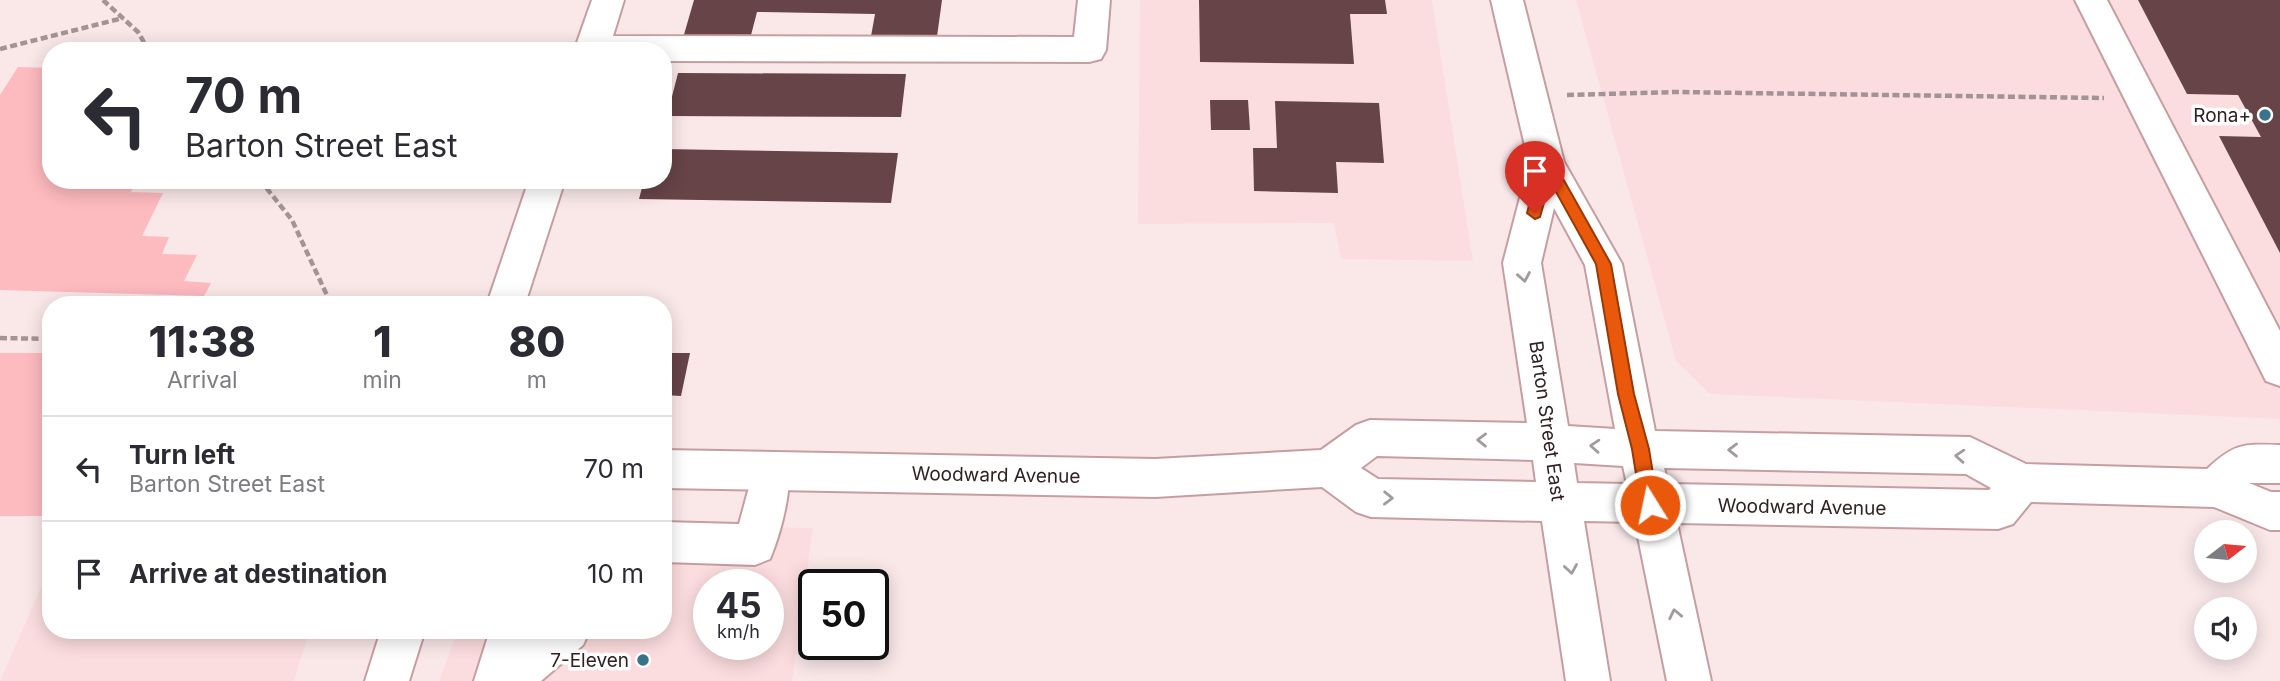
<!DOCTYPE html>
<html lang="en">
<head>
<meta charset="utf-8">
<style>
  :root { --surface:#fff; --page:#f7f7f7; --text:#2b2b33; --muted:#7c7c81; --line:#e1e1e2 }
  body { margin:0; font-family:Inter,sans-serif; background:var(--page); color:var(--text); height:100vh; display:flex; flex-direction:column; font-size:26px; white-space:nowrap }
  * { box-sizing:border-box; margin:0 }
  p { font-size:23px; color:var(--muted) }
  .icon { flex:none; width:38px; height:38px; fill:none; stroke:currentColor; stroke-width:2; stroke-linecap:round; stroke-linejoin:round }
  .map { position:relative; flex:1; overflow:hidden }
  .drawer { position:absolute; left:42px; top:296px; width:630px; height:343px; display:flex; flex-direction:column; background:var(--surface); border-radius:28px; box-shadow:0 4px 18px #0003 }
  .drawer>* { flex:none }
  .guide { position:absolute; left:42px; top:42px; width:630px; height:147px; border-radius:28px; box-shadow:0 4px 18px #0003; background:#fff; color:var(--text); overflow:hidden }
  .needle { width:46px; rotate:74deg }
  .fabs { position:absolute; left:2194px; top:520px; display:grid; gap:14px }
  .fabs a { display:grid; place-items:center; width:63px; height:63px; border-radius:50%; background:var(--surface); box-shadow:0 4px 18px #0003; font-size:35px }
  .speed { position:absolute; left:693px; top:569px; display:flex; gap:14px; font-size:35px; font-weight:700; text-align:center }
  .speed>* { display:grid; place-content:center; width:91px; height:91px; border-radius:50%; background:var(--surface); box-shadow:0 4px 18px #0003; line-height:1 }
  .speed small { font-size:18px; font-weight:400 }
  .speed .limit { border:4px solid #111; border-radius:10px; background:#fff; color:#111 }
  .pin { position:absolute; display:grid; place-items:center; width:60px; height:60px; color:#fff; margin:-72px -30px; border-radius:50% 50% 50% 0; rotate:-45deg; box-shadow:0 0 7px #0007 }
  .pin .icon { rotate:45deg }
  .me { position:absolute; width:77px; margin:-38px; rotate:350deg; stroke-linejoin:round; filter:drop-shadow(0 0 5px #0008) }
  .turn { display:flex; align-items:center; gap:24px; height:147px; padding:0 28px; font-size:32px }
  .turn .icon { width:91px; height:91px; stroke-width:2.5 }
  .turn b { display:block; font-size:49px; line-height:60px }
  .eta { display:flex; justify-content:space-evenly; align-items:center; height:119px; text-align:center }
  .eta b { font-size:42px; font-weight:800; line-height:49px }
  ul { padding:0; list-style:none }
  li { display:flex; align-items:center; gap:21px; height:105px; padding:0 28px; border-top:2px solid var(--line) }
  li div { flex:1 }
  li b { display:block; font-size:26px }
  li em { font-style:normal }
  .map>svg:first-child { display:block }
  .built { fill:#fcdddf; fill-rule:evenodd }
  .green { fill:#fdbabf }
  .building { fill:#664447 }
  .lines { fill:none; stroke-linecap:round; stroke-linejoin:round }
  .minor-casing { stroke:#c69ea1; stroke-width:4 }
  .major-casing { stroke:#c69ea1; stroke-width:4 }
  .path { stroke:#a39394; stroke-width:4.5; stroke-dasharray:7 3.5; stroke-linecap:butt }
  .minor { fill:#fff; fill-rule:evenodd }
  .major { fill:#fff; fill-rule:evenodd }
  .oneway { stroke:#a29b9c }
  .route { fill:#ea580c; stroke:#983908; stroke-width:2 }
  .poi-dot { fill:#38758b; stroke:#fff; stroke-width:2.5 }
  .labels { text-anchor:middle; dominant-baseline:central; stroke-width:7; stroke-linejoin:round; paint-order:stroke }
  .poi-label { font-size:19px; fill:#302122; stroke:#fff; text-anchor:end }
  .street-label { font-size:19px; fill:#302122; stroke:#fff }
</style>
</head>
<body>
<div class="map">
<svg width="2280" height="681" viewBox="0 0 2280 681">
  <rect width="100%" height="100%" fill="#fae8e9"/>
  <!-- built -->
  <path class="built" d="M1140,0h292l41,261 -132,-2 -7,-36 -196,1z
    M1576,0h704v419l-570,-25 -34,-33z
    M663,525l150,3 -21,153h-353l19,-51h205zM709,584h59v60h-59z
    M51,564v66h259l-16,51h-294z"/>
  <!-- green -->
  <path class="green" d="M18,67l33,1v112h86l-6,12 32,1 -21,43 27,1 -7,17 35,1 -13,26 27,2 -7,13 -204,-6v-195z
    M0,353h51v163h-51z"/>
  <!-- building -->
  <path class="building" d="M694,0h248l-6,44 -66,-2 5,-28 -118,-2 -7,27 -67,-1z
    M1199,0h186l2,14h-37l4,50 -154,-2z
    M2138,0h142v253l-61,-117 42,1 -23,-42 -51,-1z
    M678,73l228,1 -5,43 -234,-1z
    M1210,100h38l2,30h-39z
    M1275,101l104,2 5,60 -48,-1 2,31 -84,-2 -1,-43h24z
    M663,149l235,4 -7,50 -252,-4 5,-19h19z
    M663,353h27l-9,43 -18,-1z"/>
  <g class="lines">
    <!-- minor casing -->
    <g class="minor-casing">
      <path id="minor" d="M592,0h32l-11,36 461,1 4,-37h32l-4,50 -5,9 -12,3 -426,-1v-10h-89z
        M2075,0h32l173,331v55l-14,-5z
        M529,180h36l-40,124h-38z
        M771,452l14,6c11,23 -5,77 -15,101l-15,6 -92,-3v-40l76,2 18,-66z
        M381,630h44l-16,51h-44z
        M490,630h100l-7,15 -42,36h-67z"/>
    </g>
    <!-- major casing -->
    <g class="major-casing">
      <path id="major" d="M1491,0h32l41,162 58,102 33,167 315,6 56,27 181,5c28,-26 36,-25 73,-24v38h-31l22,9h9v38h-10l-56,-23 -183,-5 -18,22 -15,5 -321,-6 34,158h-44l-32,-159 -51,-1 26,160h-44l-24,-160 -171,-4 -15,-5 -34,-25 -167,10 -492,-9v-38l492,9 166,-9 35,-25 14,-5 157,3 -24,-160 26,-100zM1554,208l31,57 30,164 -47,-3 -27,-163zM1377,456l156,4 3,22 -158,-3 -17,-11zM1574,463l49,3 4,18 -50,-1zM1664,468l302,6 25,14 -2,2 -321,-6z"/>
    </g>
    <!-- path -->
    <path class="path" d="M103,0l35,32 11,19
      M0,49l123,-31
      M1567,95l108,-3 429,6
      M260,180l32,40 39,84
      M0,338l51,1"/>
    <!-- minor -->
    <use href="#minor" class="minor"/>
    <!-- major -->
    <use href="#major" class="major"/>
  </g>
  <!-- one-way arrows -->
  <defs><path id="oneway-chevron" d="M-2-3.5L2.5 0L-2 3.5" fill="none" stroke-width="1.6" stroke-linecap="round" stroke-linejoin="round" transform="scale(1.75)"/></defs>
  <g class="oneway">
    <use href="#oneway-chevron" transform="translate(1524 277) rotate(80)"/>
    <use href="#oneway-chevron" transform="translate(1482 440) rotate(-179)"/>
    <use href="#oneway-chevron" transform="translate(1595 446) rotate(-176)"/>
    <use href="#oneway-chevron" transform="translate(1733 450) rotate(-179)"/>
    <use href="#oneway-chevron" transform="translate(1960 456) rotate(-176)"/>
    <use href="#oneway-chevron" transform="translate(1388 498) rotate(1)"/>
    <use href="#oneway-chevron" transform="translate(1571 569) rotate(81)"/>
    <use href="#oneway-chevron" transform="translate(1675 614) rotate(-102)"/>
  </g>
  <!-- route -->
  <path class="route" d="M1547,157l5,2 59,105 23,130 15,55 9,56 -8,8 -9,-8 -9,-56 -14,-55 -22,-130 -46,-83 -10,36 -5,2 -8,-6 13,-50z"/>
  <!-- markers -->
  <g class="poi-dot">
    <circle cx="2265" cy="115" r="7"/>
    <circle cx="643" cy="660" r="7"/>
  </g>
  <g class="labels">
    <!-- poi labels -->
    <g class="poi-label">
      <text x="2251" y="115">Rona+</text>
      <text x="629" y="660">7-Eleven</text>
    </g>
    <!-- street labels -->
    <g class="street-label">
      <text transform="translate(1547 421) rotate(82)">Barton Street East</text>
      <text transform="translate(996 475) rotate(1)">Woodward Avenue</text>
      <text transform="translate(1802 507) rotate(1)">Woodward Avenue</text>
    </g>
  </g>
</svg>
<div class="fabs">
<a><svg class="needle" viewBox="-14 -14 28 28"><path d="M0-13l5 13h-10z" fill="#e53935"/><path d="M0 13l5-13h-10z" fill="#7c7c81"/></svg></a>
<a><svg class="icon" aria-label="sound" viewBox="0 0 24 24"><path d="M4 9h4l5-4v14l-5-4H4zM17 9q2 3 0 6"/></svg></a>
</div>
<div class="speed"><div>45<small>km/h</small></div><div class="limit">50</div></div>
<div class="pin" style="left:1535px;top:213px;background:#d93025"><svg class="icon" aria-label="arrive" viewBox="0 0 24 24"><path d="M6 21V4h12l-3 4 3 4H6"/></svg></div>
<svg class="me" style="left:1650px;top:505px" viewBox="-20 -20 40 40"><circle r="17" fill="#ea580c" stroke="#fff" stroke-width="3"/><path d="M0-11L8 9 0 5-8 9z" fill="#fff"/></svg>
<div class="guide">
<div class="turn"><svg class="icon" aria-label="left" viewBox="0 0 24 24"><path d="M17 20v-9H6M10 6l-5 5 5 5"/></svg><div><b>70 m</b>Barton Street East</div></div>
</div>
<section class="drawer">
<div class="eta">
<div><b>11:38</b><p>Arrival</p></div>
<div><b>1</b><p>min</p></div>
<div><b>80</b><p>m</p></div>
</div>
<ul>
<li><svg class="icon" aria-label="left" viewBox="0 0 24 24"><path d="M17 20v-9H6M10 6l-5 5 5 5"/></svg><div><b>Turn left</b><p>Barton Street East</p></div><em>70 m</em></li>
<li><svg class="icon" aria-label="arrive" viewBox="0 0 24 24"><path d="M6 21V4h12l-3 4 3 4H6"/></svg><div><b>Arrive at destination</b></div><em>10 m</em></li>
</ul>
</section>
</div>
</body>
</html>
